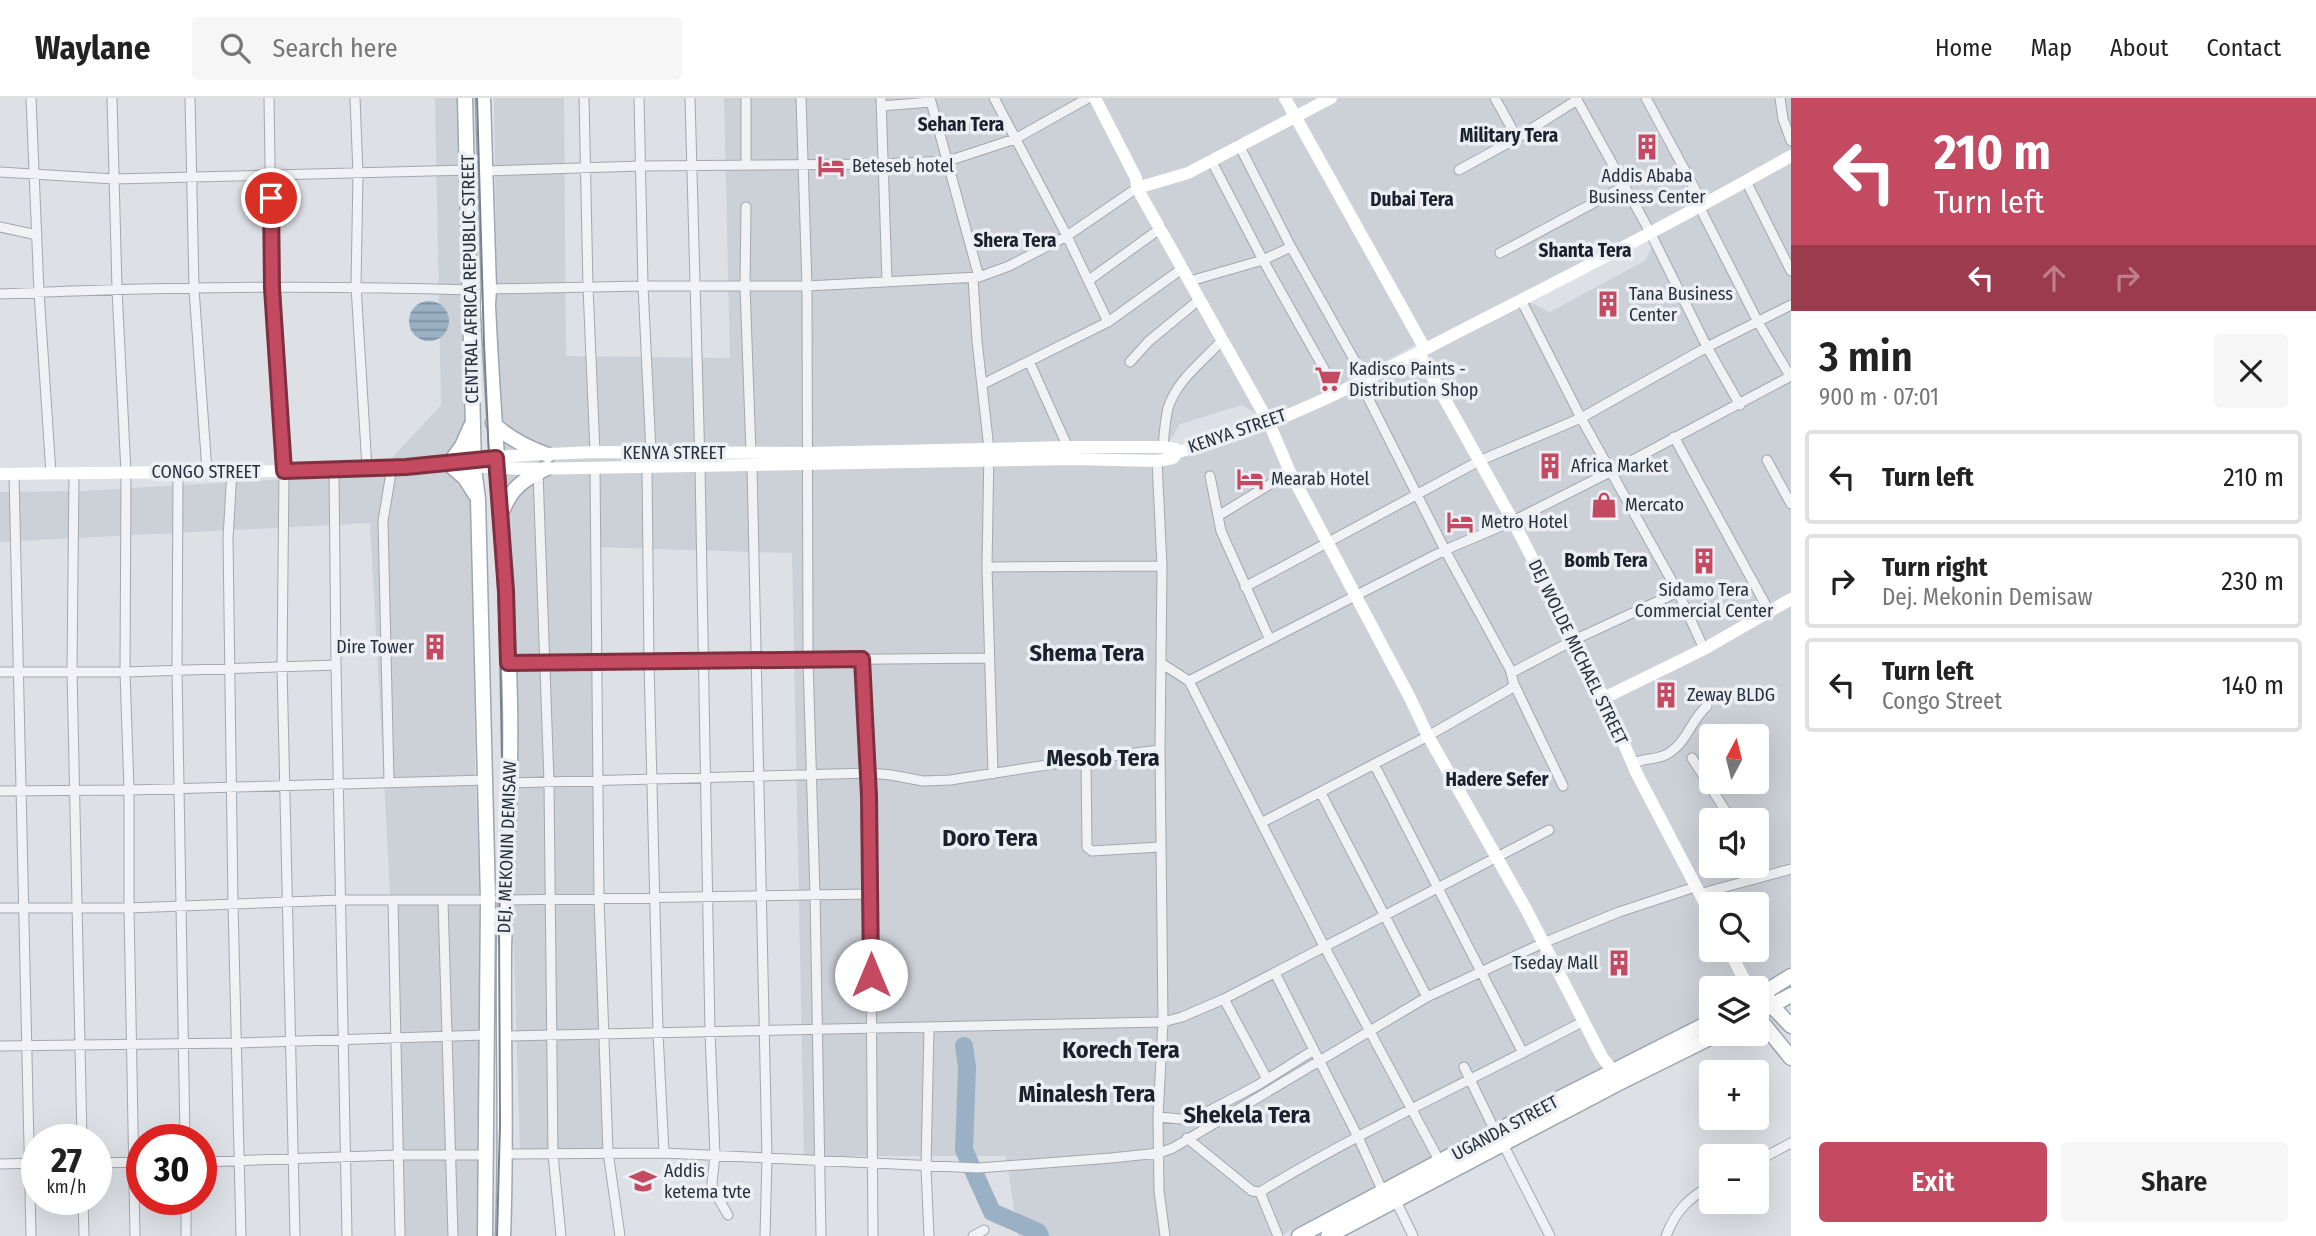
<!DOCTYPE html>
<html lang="en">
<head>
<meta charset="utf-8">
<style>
  :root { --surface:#fff; --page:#f6f6f6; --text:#222; --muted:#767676; --line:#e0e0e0; --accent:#c34a61 }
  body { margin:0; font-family:"Fira Sans Condensed",sans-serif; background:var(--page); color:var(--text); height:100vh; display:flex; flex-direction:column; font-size:26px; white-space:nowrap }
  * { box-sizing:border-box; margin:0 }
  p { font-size:23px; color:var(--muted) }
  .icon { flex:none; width:38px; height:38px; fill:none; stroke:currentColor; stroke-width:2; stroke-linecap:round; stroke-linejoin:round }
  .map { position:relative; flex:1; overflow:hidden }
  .drawer { display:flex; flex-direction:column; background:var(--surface); width:525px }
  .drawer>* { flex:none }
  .top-card { background:#c34a61; color:#fff; overflow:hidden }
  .needle { width:46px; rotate:7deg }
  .tools { position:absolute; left:1699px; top:626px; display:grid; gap:14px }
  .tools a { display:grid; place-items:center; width:70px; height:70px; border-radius:7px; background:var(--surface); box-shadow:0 7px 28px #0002; font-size:35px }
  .speed { position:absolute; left:21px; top:1026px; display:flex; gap:14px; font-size:35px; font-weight:700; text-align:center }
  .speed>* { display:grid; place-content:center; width:91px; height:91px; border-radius:50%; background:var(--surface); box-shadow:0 7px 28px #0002; line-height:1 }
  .speed small { font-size:18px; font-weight:400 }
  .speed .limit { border:10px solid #d22; background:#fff; color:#111 }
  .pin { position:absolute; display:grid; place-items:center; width:60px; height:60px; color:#fff; margin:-30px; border:4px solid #fff; border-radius:50%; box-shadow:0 2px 7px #0007 }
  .me { position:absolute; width:77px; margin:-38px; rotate:0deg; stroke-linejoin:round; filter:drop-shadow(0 0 5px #0008) }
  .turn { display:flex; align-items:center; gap:24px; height:147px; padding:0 28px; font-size:32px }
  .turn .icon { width:91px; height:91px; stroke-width:2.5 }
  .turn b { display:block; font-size:49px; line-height:60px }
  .lanes { display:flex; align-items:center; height:66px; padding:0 28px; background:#0003; justify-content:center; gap:35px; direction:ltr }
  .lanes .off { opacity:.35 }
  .round { display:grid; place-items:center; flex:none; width:74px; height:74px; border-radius:7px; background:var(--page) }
  .head { display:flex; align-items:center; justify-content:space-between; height:119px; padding:0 28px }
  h1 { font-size:42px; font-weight:600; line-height:52px }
  .button { display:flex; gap:14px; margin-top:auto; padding:14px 28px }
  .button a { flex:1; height:80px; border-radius:7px; background:var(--accent); color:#fff; font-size:28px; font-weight:600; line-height:80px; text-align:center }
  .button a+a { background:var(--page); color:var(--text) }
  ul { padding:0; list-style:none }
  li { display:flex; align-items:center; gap:21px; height:94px; margin:0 14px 10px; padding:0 14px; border:4px solid var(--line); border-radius:7px }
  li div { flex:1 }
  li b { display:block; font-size:26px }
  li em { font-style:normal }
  header { display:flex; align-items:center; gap:42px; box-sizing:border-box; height:98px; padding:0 35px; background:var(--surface); border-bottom:2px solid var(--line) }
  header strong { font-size:33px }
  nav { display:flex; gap:38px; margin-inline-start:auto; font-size:24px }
  .search { width:490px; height:63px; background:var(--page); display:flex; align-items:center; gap:18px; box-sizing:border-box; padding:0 24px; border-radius:7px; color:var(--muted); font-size:26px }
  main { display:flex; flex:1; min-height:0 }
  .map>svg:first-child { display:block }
  .built { fill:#ccd0d7; fill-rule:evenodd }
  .water { fill:url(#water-rules) }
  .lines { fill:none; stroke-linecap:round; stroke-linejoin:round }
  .river { stroke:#9ab0c4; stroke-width:18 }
  .street-casing { stroke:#a3a8af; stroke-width:11 }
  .primary-casing { stroke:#9ea6b1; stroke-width:17 }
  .street { stroke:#f0f2f5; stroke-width:9 }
  .secondary { stroke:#fff; stroke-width:12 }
  .primary { stroke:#fff; stroke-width:14 }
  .tram { stroke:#78818e; stroke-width:2 }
  .route-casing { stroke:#7f303f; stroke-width:18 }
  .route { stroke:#c34a61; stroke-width:12 }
  .labels { text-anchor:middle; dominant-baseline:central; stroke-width:7; stroke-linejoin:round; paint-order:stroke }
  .poi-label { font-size:18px; fill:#28303b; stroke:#ecf0f4; text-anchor:start }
  .street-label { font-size:18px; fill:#28303b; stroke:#ecf0f4 }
  .neighbourhood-label { font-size:19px; font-weight:bold; fill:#1a212c; stroke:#ecf0f4 }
  .district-label { font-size:24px; font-weight:bold; fill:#1a212c; stroke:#ecf0f4 }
</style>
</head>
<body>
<header>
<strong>Waylane</strong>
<div class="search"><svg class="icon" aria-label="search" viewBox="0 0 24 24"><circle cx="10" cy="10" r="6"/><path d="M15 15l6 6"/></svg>Search here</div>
<nav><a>Home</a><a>Map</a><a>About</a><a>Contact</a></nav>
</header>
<main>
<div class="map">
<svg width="1791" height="1138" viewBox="0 0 1791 1138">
  <defs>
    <pattern id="water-rules" width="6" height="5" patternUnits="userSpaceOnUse" patternTransform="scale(1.75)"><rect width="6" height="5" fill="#9ab0c4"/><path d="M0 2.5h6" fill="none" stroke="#7e90a0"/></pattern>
  </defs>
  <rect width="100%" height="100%" fill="#dde1e6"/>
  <!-- built -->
  <path class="built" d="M435,0h27l9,357 -80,4 50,-54z
    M494,0h70l2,258 164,2 -6,-260h1067v876l-34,21v-6h-45l-1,29 -431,218h-262l-12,-80h-202l-12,-603 -201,-6 12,607 -83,-3 -21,-682 43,-6 -43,-5zM1657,135l-11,27 -96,52 -23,-11zM1417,246l8,8 -139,63zM1242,307l35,20 -115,32 -172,1 -2,323 -1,-26 2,-297 -71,-1 244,-3 18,-30zM1712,639h45v45h-45zM1712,723h45v45h-45zM1712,807h45v45h-45z
    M457,371l15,3 3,296 8,221 -6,149 3,98h-79l-9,-308 -22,-405 -370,19v-50l84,-1z"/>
  <!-- water -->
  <path class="water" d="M409 223a20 20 0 1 1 40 0a20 20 0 1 1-40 0Z"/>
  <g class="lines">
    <!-- river -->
    <path class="river" d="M964,948l3,21 -3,83 28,62 46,20 2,4"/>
    <!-- street casing -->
    <g class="street-casing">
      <path id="street" d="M31,0l8,194 12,182
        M112,0l5,191 9,184 -1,199 4,118v118l6,328
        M190,0l4,191 13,182
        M269,0l3,190 12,183 -2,195 13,570
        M355,0l3,76 -2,112 11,182
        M584,0l4,189 7,165
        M639,0l4,188 8,166
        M690,0l10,368 10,566 5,123 -3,28 1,6 15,26
        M801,0l6,188 1,374 7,234 6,342
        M881,0l6,183
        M930,0l49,179
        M994,0l73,138 41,86
        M1495,0l22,40
        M1576,0l74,134 57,115 33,58
        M1646,0l57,106
        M1780,0l3,21 8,22
        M881,8l50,-4
        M1239,47l52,102 74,132
        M1211,62l52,100 74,132
        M746,67v-67
        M1459,72l58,-32 60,-38
        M485,73l156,-5 241,-2 66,-3 67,-22 73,-41
        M0,74l114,7 354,-9
        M1746,83l45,90
        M1699,108l59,116 32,54
        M746,109l-1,79 6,167
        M0,129l37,8
        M1500,155l125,-67
        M973,180l4,63 12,108 -2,118 6,207
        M1089,182l72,-52
        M1190,183l73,-21 28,-13
        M489,191l154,-3h164l172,-9 30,-11 58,-30 70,-48
        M0,196c156,-7 314,-9 470,-4
        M1521,202l60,118 97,174 26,57
        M1029,263l41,91
        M1130,264l19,-21 51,-42
        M983,286l125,-62 75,-54
        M1674,339l95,174
        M1163,349c1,-12 2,-26 5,-39 9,-29 36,-47 55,-69
        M1767,362l24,44
        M1157,363l5,105 -2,184 3,272 -5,95 1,74 6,45
        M752,368l15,691 -2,79
        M647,369l2,195 9,371 6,120
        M595,370l4,430 9,254 12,84
        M334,371l2,196 11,571
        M232,373l-4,67 5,366 8,332
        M178,374l-1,198 8,469
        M538,374l11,310 4,372 8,82
        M74,375l-2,197 10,469
        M14,376l17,762
        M1210,378l11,55 48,107
        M1218,418l72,-44
        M987,469l175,-1
        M1245,489l234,-126 102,-43 126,-71 84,-42
        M862,561l8,159 3,418
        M508,565l481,-5
        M1161,565l28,18
        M0,574h125l211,-7
        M1511,575l63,-33 104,-48
        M1514,586l49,102
        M1692,660l40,63
        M1086,661l1,88 5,4 68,-4
        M1374,666l149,289
        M1632,666c12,-7 25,-3 37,-11 18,-11 22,-33 38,-47
        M389,683l-6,-260 9,-54
        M509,685l360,-10 22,2 32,6 27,-1 136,-21 74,-9
        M0,693l129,-1 357,-10
        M1321,695l106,204
        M1261,725l167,-87 82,-47 4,-5 -4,-15 -65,-119 -85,-168
        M1748,768l3,14
        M1699,796l92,-25
        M506,802l364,-6
        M393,803l7,335
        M443,803l10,335
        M0,810h129l211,-8h148
        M1275,875l83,164 25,55
        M1224,901l43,80
        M504,938l659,-14 19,-5 42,-18 325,-169
        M0,948l237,-3 249,-8
        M1464,969l32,66
        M1158,1019l34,3 66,-35 56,-35
        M1187,1040l65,53 8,1c104,-63 216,-114 324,-171
        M1503,1046l47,92
        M505,1056l159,-1 314,15 133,-10 48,-5 14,-5 254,-151 116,-54 76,-31 76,-25
        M1757,1063l34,-18
        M201,1064l197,-7h88
        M1440,1064l-116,-216 -135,-265 256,-131 68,-29 99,-50 179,-95
        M96,1065l46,-1
        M0,1066l37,-1
        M1260,1094l18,44
        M83,1101l1,37
        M186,1101v37
        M1396,1103l17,35
        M929,1138l-3,-69 3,-139
        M973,1138l11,-6
        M1666,1138c10,-26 22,-37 46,-52"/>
    </g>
    <!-- primary casing -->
    <g class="primary-casing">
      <path id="primary" d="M465,0l9,370 4,31 10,401 -3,336
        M483,0l6,191 -1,16c6,132 19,264 22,397 2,82 -4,165 -6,248 -1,96 3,191 -1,286
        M493,325c15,15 35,25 55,32
        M471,328l-9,20 -13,18 16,14 10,16
        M501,416c10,-26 21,-34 46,-46
        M1765,895l7,13 19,20
        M1757,899l34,-21
        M1764,912l27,-15
        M1757,918l34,42
        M1299,1138l251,-133 162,-82
        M1328,1138l291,-153 99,-49"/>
    </g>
    <!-- street -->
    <use href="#street" class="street"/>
    <!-- secondary -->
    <path class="secondary" d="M1095,0l41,80 1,10 132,235 21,49 120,226 18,38 98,173 76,148 11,14
      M1285,0l140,251
      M1137,90l51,-15 143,-75
      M1419,255l94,168 91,177 33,76 75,143
      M466,368l59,3 548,-10 84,2 16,-3 5,-6
      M0,376l284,-3 83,-3 89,-4 18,-5 50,-4 71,-3 213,1 261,-6h94l12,2 3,3c102,-25 196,-76 288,-124 109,-55 219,-112 325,-172
      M1604,600l100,-49 87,-50
      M1729,852l18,35"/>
    <!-- primary -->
    <use href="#primary" class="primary"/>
    <!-- tram -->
    <path class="tram" d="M477,0l7,246 6,136 9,110 4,225 -4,104 1,205 -3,112"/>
  </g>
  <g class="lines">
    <!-- route casing -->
    <g class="route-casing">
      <path id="route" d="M271,100l1,90 12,183 122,-4 90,-9 10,133 2,72 354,-4 7,137 2,179"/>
    </g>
    <!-- route -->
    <use href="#route" class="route"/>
  </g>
  <!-- icons -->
  <defs>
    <g id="building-bare" transform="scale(2.1)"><path d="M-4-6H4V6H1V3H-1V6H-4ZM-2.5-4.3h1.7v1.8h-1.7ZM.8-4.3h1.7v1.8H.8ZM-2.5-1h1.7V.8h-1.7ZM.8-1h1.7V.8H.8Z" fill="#c34a61" stroke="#ecf0f4" stroke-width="2.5" paint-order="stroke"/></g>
    <g id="hotel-bare" transform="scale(2.1)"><path d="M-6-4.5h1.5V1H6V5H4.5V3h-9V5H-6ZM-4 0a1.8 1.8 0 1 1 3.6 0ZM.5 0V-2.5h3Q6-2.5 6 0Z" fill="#c34a61" stroke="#ecf0f4" stroke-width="2.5" paint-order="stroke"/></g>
    <g id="supermarket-bare" transform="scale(2.1)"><path d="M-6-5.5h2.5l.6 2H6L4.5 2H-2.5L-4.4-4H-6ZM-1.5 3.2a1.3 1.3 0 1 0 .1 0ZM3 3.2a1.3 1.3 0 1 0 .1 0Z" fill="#c34a61" stroke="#ecf0f4" stroke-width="2.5" paint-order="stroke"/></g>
    <g id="shop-bare" transform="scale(2.1)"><path d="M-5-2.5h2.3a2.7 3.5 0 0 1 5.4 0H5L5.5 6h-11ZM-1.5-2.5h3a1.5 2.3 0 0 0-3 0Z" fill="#c34a61" stroke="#ecf0f4" stroke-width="2.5" paint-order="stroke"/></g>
    <g id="university-bare" transform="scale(2.1)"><path d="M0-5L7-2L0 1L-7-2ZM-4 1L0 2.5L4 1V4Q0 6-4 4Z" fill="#c34a61" stroke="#ecf0f4" stroke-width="2.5" paint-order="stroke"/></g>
  </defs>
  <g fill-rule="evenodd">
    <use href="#building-bare" x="1647" y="49"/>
    <use href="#hotel-bare" x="831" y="68"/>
    <use href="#building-bare" x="1608" y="206"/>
    <use href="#supermarket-bare" x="1328" y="281"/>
    <use href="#building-bare" x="1550" y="368"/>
    <use href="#hotel-bare" x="1250" y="381"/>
    <use href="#shop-bare" x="1604" y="407"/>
    <use href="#hotel-bare" x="1460" y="424"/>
    <use href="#building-bare" x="1704" y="463"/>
    <use href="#building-bare" x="435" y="549"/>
    <use href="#building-bare" x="1666" y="597"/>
    <use href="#building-bare" x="1619" y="865"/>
    <use href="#university-bare" x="643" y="1083"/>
  </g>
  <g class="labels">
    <!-- poi labels -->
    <g class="poi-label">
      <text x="852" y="68">Beteseb hotel</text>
      <text x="1647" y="78" text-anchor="middle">Addis Ababa<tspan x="1647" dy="21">Business Center</tspan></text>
      <text x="1629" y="196">Tana Business<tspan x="1629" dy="21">Center</tspan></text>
      <text x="1349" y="271">Kadisco Paints -<tspan x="1349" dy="21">Distribution Shop</tspan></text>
      <text x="1571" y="368">Africa Market</text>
      <text x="1271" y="381">Mearab Hotel</text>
      <text x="1625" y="407">Mercato</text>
      <text x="1481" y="424">Metro Hotel</text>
      <text x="1704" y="492" text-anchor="middle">Sidamo Tera<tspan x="1704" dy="21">Commercial Center</tspan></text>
      <text x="414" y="549" text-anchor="end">Dire Tower</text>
      <text x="1687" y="597">Zeway BLDG</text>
      <text x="1598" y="865" text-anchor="end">Tseday Mall</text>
      <text x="664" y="1073">Addis<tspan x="664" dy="21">ketema tvte</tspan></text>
    </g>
    <!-- street labels -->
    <g class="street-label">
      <text transform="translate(470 181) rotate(-91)">CENTRAL AFRICA REPUBLIC STREET</text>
      <text transform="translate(1237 333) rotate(-19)">KENYA STREET</text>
      <text x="674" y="355">KENYA STREET</text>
      <text x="206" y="374">CONGO STREET</text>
      <text transform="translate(1578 554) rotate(64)">DEJ WOLDE MICHAEL STREET</text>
      <text transform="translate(507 749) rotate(-88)">DEJ. MEKONIN DEMISAW</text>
      <text transform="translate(1505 1030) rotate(-28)">UGANDA STREET</text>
    </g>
    <!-- neighbourhood labels -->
    <g class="neighbourhood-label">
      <text x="961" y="26">Sehan Tera</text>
      <text x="1509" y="37">Military Tera</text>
      <text x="1412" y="101">Dubai Tera</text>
      <text x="1015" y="142">Shera Tera</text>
      <text x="1585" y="152">Shanta Tera</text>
      <text x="1606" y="462">Bomb Tera</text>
      <text x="1497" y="681">Hadere Sefer</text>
    </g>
    <!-- district labels -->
    <g class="district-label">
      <text x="1087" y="555">Shema Tera</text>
      <text x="1103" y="660">Mesob Tera</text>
      <text x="990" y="740">Doro Tera</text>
      <text x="1121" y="952">Korech Tera</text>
      <text x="1087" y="996">Minalesh Tera</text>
      <text x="1247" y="1017">Shekela Tera</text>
    </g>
  </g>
</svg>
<div class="tools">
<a><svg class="needle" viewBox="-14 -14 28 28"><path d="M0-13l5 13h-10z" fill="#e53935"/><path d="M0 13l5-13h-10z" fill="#767676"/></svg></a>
<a><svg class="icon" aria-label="sound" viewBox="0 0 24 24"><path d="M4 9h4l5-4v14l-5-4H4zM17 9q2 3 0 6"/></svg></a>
<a><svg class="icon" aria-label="search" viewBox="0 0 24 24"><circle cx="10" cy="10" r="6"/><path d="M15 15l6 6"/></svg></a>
<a><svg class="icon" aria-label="layers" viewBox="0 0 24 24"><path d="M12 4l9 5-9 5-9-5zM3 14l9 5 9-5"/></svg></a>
<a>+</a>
<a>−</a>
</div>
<div class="speed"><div>27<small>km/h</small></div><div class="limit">30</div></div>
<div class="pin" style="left:271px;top:100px;background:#d93025"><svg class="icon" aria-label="arrive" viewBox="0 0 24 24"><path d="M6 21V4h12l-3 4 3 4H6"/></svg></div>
<svg class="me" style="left:871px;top:877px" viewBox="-20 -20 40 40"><circle r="19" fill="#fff"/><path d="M0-13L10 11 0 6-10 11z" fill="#c34a61"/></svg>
</div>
<section class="drawer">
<div class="top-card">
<div class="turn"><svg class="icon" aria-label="left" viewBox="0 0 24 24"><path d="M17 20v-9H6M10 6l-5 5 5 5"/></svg><div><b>210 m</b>Turn left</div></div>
<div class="lanes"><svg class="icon" aria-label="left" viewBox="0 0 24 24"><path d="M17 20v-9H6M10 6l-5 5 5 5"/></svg><svg class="icon off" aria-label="ahead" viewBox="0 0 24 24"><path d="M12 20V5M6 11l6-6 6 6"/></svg><svg class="icon off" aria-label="right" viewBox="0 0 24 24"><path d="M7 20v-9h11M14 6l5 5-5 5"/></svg></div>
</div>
<div class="head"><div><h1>3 min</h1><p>900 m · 07:01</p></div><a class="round"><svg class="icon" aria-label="close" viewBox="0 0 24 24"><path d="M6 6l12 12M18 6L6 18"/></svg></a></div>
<ul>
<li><svg class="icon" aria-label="left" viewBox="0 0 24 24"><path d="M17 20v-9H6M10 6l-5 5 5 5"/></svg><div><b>Turn left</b></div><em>210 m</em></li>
<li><svg class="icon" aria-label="right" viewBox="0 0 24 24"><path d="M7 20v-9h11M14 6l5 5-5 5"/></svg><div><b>Turn right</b><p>Dej. Mekonin Demisaw</p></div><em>230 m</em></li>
<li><svg class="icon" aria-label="left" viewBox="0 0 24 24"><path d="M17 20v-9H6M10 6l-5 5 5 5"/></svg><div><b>Turn left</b><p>Congo Street</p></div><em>140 m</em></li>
</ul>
<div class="button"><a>Exit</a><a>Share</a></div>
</section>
</main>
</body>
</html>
